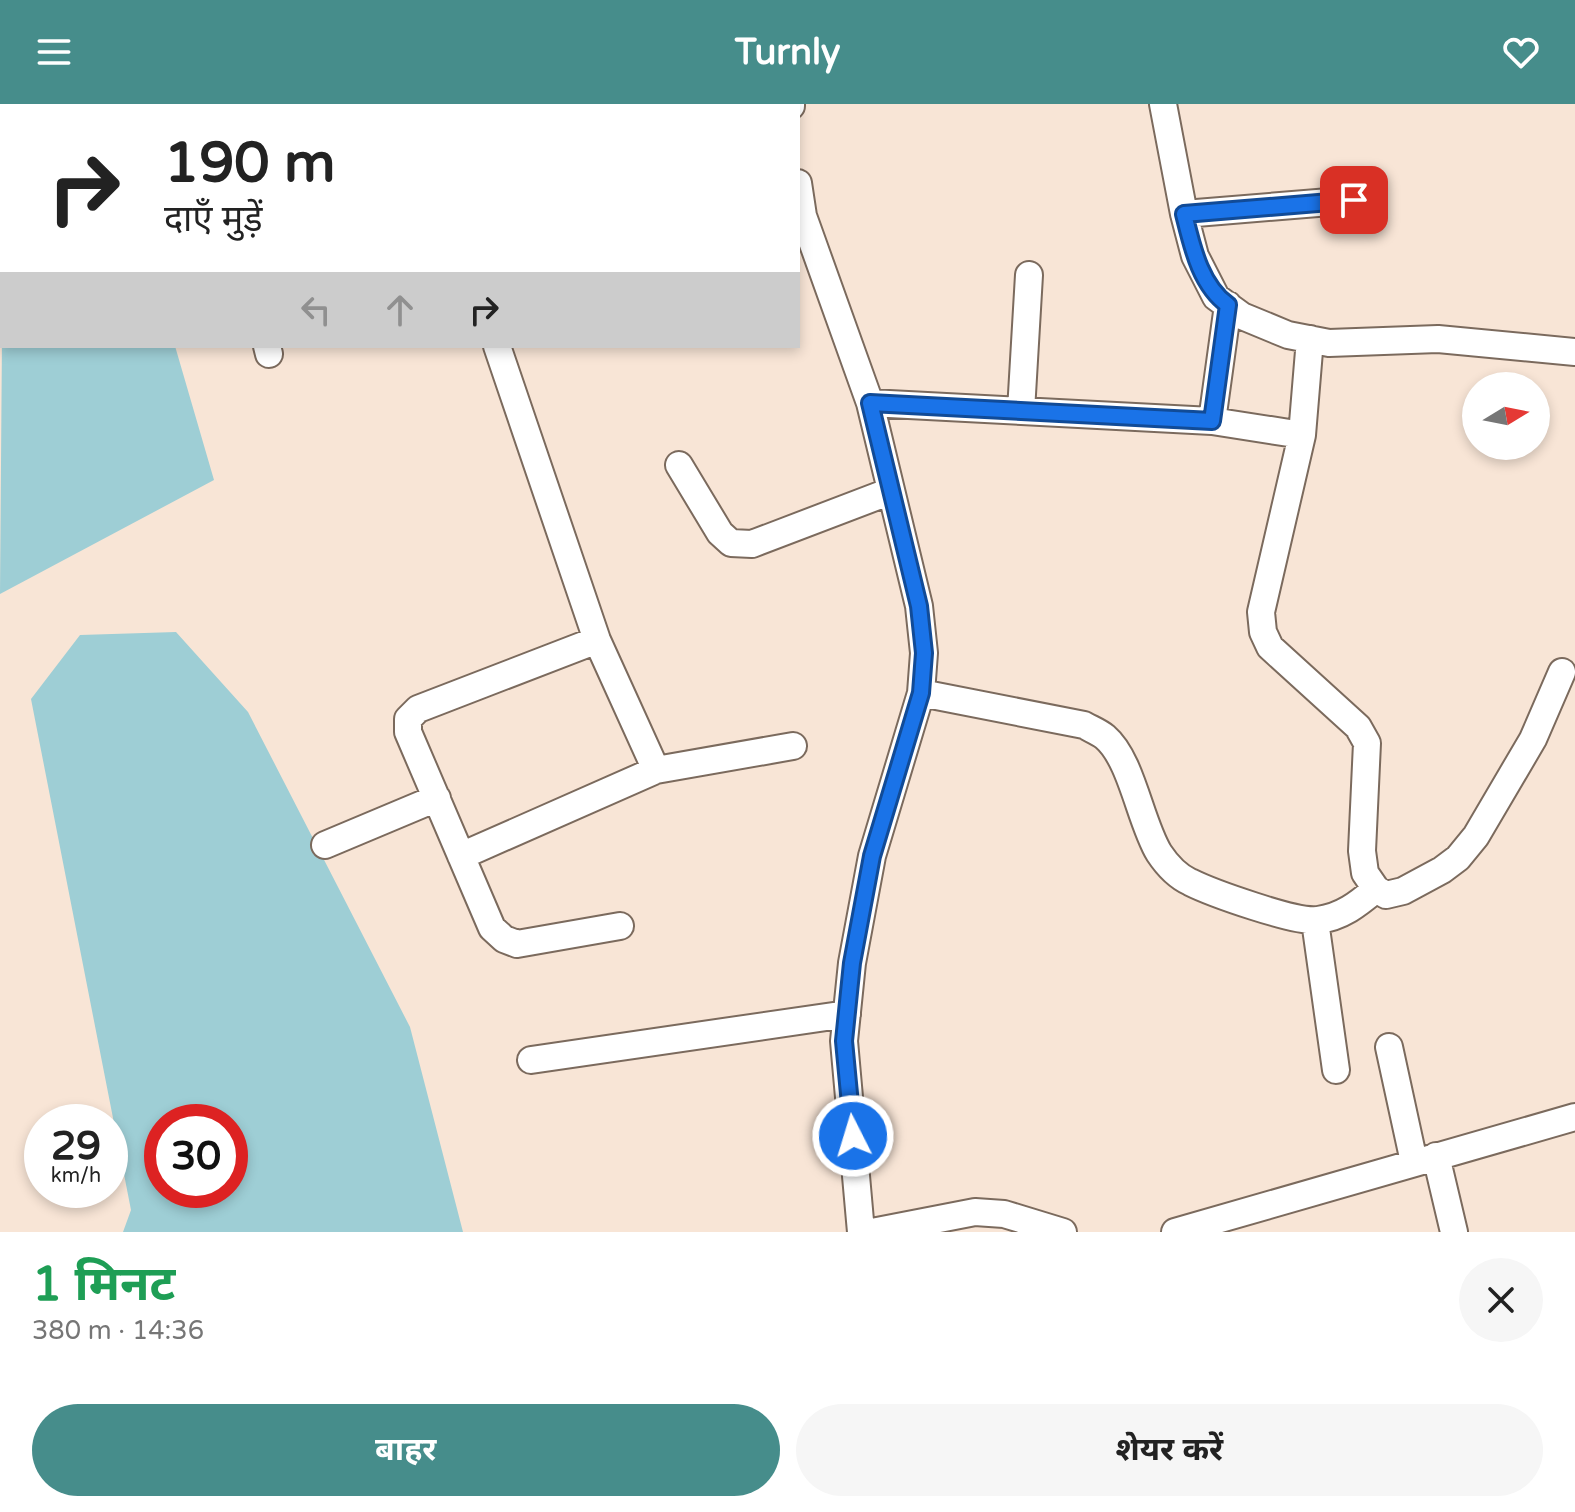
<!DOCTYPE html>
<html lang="hi">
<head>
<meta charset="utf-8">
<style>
  :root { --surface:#fff; --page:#f6f6f6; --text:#222; --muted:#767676; --accent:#468d8b }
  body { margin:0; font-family:"Varela Round","Noto Sans Devanagari",sans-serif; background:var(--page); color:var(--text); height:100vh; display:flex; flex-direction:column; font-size:30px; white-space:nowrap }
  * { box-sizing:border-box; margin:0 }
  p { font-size:26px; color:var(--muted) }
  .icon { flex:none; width:44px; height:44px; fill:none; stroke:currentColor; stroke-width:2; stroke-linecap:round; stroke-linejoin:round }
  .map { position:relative; height:1128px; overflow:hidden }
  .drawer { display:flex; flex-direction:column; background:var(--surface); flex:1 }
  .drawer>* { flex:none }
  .banner { position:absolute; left:0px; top:0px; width:800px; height:244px; box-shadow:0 4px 12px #0003; background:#fff; color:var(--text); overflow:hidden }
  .needle { width:52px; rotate:80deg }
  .tools { position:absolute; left:1462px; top:268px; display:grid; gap:16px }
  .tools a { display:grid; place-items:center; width:88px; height:88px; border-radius:50%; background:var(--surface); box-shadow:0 4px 12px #0003; font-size:40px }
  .speed { position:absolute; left:24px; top:1000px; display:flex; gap:16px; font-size:40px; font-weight:700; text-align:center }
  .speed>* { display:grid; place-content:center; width:104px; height:104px; border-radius:50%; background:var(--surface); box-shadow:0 4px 12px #0003; line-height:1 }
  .speed small { font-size:20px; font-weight:400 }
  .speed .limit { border:12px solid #d22; background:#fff; color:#111 }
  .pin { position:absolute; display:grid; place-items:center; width:68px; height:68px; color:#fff; margin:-34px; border-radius:16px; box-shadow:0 4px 12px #0006 }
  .me { position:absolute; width:88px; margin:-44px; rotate:355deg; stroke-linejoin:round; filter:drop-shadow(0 0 6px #0008) }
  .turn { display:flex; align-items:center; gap:28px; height:168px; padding:0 32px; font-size:36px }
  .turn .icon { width:104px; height:104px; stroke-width:2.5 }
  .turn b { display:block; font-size:56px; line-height:68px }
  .lanes { display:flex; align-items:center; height:76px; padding:0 32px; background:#0003; justify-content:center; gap:40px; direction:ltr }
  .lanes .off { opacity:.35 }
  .round { display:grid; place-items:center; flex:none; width:84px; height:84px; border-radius:42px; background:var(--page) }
  .head { display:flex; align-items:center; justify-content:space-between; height:136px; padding:0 32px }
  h1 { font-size:48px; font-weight:700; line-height:60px; color:#1e9e55 }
  .cta { display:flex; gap:16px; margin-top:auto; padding:16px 32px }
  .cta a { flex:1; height:92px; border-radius:48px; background:var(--accent); color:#fff; font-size:32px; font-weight:700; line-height:92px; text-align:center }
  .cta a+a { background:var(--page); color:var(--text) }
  header { display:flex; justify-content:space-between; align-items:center; height:104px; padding:0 32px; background:var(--accent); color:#fff; font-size:36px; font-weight:700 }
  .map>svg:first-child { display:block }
  .water { fill:#9eced5; fill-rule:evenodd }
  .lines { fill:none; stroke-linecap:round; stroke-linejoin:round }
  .minor-casing { stroke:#7b6a5d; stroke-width:30 }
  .secondary-casing { stroke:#7b6a5d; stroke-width:40 }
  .minor { stroke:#fff; stroke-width:26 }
  .secondary { stroke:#fff; stroke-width:36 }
  .route-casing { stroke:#114b97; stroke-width:20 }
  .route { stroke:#1a73e8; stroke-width:14 }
</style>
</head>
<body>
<header><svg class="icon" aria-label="menu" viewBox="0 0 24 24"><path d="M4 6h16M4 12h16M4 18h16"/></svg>Turnly<svg class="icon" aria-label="heart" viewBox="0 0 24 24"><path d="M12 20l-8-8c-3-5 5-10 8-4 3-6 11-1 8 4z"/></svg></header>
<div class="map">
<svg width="1575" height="1128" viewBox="0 0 1575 1128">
  <rect width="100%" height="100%" fill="#f8e5d6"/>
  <!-- water -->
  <path class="water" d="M2,232v10h173l39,134 -214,114z
    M176,528l72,80 162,315 53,205h-340l8,-22 -100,-511 49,-64zM162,1018h68v68h-68z"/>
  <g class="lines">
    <!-- minor casing -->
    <g class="minor-casing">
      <path id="minor" d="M191,0v2
        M274,0v2
        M414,0l1,2
        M791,0v2
        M1163,0l21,110 11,42 21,41 26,19 46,19 41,8 109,-4 137,13
        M798,79l5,33 67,187 49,203 5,47 -3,40 -49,163 -20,107 -8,78 17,191
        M1184,110l170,-14
        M1310,235l-8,96 -41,177 2,20 7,15 88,80 9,16 -5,108 3,22 11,16 10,6 17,-4 39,-21 16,-12 18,-22 57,-97 29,-67
        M267,242l2,8
        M497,242l100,294 59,130
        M870,299l342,18 90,14
        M1021,307l8,-136
        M1212,317l16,-116
        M679,361l41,68 11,10 21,1 139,-53
        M597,536l-179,69 -10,10v13l84,196 12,11 13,5 103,-18
        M921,589l163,32c7,4 15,7 21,12 27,23 35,85 54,116 8,12 18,23 31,29 22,11 106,41 128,38 24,-3 40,-16 58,-31
        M325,741l112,-47
        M461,752l195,-86 137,-24
        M1315,817l21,149
        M1389,943l25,115
        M531,956l316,-46
        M1436,1052l18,76
        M872,1128l103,-20 29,2 59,18
        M1175,1128l400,-115"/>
    </g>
    <!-- secondary casing -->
    <g class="secondary-casing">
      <path id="secondary" d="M353,2l5,-2
        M0,187l2,-1"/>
    </g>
    <!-- minor -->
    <use href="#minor" class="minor"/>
    <!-- secondary -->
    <use href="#secondary" class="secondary"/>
  </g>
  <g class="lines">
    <!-- route casing -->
    <g class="route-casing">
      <path id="route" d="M853,1032l-9,-95 8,-78 20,-107 49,-163 3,-40 -5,-47 -49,-203 342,18 16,-116c-28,-20 -36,-59 -44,-91l170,-14"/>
    </g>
    <!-- route -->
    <use href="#route" class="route"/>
  </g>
</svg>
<div class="tools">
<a><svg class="needle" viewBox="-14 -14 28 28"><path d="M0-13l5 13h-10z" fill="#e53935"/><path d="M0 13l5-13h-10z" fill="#767676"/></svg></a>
</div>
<div class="speed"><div>29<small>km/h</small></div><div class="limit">30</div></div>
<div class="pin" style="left:1354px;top:96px;background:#d93025"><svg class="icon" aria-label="arrive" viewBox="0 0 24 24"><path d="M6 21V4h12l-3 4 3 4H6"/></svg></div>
<svg class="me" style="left:853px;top:1032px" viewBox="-20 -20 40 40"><circle r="17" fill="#1a73e8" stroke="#fff" stroke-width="3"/><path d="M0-11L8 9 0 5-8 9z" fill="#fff"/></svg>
<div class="banner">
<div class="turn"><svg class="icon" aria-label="right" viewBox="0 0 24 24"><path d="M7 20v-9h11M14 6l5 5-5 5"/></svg><div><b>190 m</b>दाएँ मुड़ें</div></div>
<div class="lanes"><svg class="icon off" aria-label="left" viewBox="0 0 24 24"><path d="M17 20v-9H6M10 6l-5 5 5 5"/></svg><svg class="icon off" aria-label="ahead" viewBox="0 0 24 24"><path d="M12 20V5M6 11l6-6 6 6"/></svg><svg class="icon" aria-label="right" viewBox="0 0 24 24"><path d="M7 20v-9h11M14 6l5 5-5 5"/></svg></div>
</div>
</div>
<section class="drawer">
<div class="head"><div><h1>1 मिनट</h1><p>380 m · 14:36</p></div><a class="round"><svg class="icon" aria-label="close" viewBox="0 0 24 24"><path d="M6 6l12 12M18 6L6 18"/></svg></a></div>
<div class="cta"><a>बाहर</a><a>शेयर करें</a></div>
</section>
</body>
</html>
